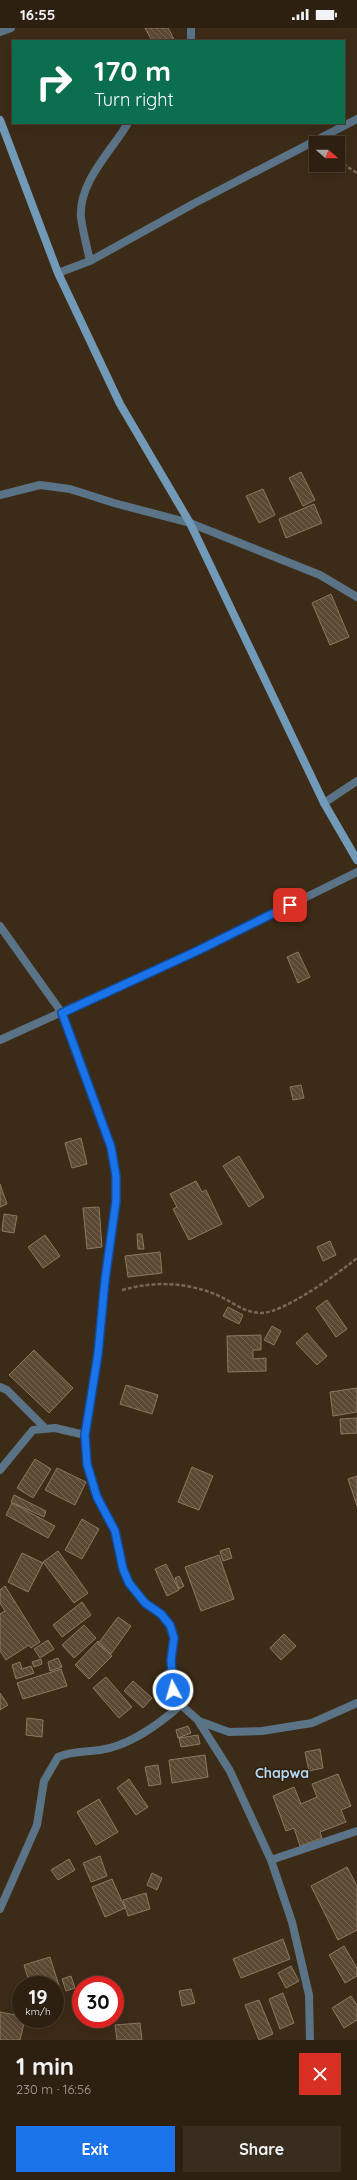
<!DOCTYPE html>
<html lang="en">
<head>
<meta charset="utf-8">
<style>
  :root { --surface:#2d2011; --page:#392d1f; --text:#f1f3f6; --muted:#a7a39f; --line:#483e31; --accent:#1a73e8 }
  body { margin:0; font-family:Quicksand,sans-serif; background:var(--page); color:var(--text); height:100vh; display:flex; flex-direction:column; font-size:15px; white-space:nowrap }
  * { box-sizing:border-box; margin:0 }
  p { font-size:13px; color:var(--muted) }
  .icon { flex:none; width:22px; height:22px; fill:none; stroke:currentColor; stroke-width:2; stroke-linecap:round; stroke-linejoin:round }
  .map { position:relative; height:2012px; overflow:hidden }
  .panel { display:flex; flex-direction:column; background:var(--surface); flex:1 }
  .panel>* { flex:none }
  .top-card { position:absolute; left:12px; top:12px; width:333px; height:84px; border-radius:0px; box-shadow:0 4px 16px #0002,0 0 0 1px var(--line); background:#0b6e4f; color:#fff; overflow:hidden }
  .needle { width:26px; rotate:110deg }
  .buttons { position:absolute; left:309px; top:108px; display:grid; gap:8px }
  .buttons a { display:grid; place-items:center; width:36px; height:36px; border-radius:0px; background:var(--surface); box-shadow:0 4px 16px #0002,0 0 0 1px var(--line); font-size:20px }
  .speed { position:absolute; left:12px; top:1948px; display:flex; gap:8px; font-size:20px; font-weight:700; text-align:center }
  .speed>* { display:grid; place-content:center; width:52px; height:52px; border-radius:50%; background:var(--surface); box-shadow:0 4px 16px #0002,0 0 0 1px var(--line); line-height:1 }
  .speed small { font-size:10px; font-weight:400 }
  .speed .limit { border:6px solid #d22; background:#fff; color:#111 }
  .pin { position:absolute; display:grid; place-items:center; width:34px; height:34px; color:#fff; margin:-17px; border-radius:8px; box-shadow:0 2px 6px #0006 }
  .me { position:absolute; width:44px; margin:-22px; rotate:354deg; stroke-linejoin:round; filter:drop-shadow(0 0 3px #0008) }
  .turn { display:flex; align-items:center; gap:14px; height:84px; padding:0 16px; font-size:18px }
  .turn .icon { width:52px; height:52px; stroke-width:2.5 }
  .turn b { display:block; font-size:28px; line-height:34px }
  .round { display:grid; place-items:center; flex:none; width:42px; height:42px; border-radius:0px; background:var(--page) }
  .overview { display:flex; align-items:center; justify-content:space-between; height:68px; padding:0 16px }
  h1 { font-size:24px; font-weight:800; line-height:30px }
  .button { display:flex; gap:8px; margin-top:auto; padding:8px 16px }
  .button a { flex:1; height:46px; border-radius:0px; background:var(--accent); color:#fff; font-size:16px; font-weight:800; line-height:46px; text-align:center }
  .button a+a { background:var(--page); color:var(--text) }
  .status { display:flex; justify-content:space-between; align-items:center; height:28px; padding:0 20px; background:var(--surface); direction:ltr }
  .status svg { height:11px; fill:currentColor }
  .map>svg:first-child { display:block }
  .building { fill:url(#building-back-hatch); stroke:#8c7862 }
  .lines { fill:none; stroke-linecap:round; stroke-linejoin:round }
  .path { stroke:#776856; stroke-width:2.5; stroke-dasharray:4 2; stroke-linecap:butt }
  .lane { stroke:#5a7386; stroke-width:8 }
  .street { stroke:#5a7386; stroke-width:8 }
  .secondary { stroke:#7199b8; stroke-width:8 }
  .route-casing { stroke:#114b97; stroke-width:10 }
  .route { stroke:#1a73e8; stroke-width:7 }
  .labels { text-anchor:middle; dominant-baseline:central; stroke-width:3; stroke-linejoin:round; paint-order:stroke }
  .quarter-label { font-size:14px; font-weight:bold; fill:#b2d9f8; stroke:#32210d }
</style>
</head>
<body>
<div class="status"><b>16:55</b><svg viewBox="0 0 49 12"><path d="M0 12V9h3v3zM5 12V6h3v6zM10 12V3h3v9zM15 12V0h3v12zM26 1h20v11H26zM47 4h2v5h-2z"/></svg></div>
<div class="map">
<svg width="357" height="2012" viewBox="0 0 357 2012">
  <defs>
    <pattern id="building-back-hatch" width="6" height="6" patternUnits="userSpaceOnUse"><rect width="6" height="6" fill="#5c4934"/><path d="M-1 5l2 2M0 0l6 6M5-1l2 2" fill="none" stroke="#746350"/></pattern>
  </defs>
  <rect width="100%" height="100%" fill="#3c2b17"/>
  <!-- building -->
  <path class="building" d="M145,0h23l7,13h-23z
    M301,444l14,28 -12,6 -14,-28z
    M263,461l12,26 -16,8 -13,-27z
    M314,476l8,19 -36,15 -7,-19z
    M331,566l18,43 -19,8 -18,-42z
    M298,924l12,25 -12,6 -11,-26z
    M301,1057l3,13 -11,2 -3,-13z
    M81,1110l6,26 -15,4 -7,-25z
    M239,1128l25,41 -15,10 -26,-41z
    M196,1153l6,11 4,-2 16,34 -33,16 -16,-31 4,-2 -7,-13z
    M0,1156l7,20 -7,3z
    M99,1179l3,40 -15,2 -4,-41z
    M4,1186l13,2 -3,17 -12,-2z
    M137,1206h5l2,15h-6z
    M45,1207l15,21 -17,12 -15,-21z
    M330,1213l6,14 -13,6 -6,-14z
    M160,1224l2,21 -34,4 -3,-21z
    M327,1272l20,29 -11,8 -20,-29z
    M228,1279l15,8 -4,9 -16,-8z
    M272,1298l9,5 -7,14 -10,-5z
    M307,1305l20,23 -10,9 -21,-22z
    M261,1307v15h-8v9l13,-1v13l-38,1 -1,-36z
    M34,1322l39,38 -24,25 -40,-38z
    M126,1357l32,10 -6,19 -32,-10z
    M357,1360v24l-24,4 -3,-24z
    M357,1390v15l-16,1 -1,-15z
    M35,1431l16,10 -18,29 -16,-10z
    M192,1439l21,9 -14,34 -21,-8z
    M57,1440l29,14 -11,23 -30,-15z
    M357,1448v30l-9,-27z
    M14,1467l32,16 -2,6 -33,-15z
    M12,1475l43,23 -7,12 -42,-23z
    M82,1491l17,10 -17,30 -17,-9z
    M229,1520l3,10 -9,3 -3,-10z
    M58,1523l30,42 -14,10 -31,-41z
    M22,1525l21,10 -15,29 -20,-10z
    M219,1527l15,44 -33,12 -16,-44z
    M166,1536l13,26 -12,6 -12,-27z
    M179,1548l5,10 -5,3 -4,-11z
    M5,1558l35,56 -9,6 -2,-3 -23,15 -6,-9v-37l5,-3 -5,-8v-13z
    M82,1574l9,13 -29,22 -9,-12z
    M118,1589l13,9 -20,28 -13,-10z
    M84,1597l12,13 -22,20 -12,-13z
    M284,1606l12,12 -15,14 -11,-12z
    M48,1612l6,9 -14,9 -6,-9z
    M98,1613l14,15 -23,23 -14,-14z
    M58,1630l4,9 -12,4 -2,-9z
    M41,1631l1,5 -8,3 -2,-5z
    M20,1634l2,7 9,-3 3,7 -18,6 -4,-14z
    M61,1641l6,17 -44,13 -6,-16z
    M106,1649l26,30 -13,11 -26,-30z
    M133,1653l19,17 -9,10 -19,-17z
    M0,1665l8,12 -8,5z
    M27,1690l16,2 -1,17 -16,-2z
    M188,1698l3,7 -13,5 -2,-8z
    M198,1707l2,9 -19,3 -2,-9z
    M320,1721l3,19 -14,3 -4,-19z
    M205,1727l3,22 -36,6 -3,-23z
    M158,1737l3,19 -12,2 -4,-19z
    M338,1746l13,32 -10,4 5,12 -26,10 2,6 -22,8 -6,-18 -8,3 -13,-35 21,-9 7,17 16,-7 -5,-13z
    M129,1751l19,28 -12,8 -19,-27z
    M99,1771l19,33 -22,13 -19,-33z
    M100,1828l7,20 -16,6 -8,-19z
    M69,1831l6,11 -17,10 -7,-10z
    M347,1839l10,19v44l-19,10 -27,-54z
    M152,1845l10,5 -5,12 -10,-5z
    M112,1851l13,29 -20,9 -13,-30z
    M146,1865l4,16 -22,7 -5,-16z
    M283,1911l7,20 -49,19 -8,-19z
    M344,1918l13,22v8l-12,7 -16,-28z
    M50,1929l11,35 -6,1v-8h-25l-6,-20z
    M291,1938l8,15 -13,7 -8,-15z
    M71,1948l4,12 -9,3 -4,-12z
    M191,1961l4,14 -13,3 -3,-15z
    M283,1965l11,30 -14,6 -11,-30z
    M351,1968l6,9v15l-13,8 -12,-20z
    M259,1972l14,34 -14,6 -14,-35z
    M0,1984l21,4v3h4l-5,21h-20z
    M140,1995l2,17h-25l-2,-15z"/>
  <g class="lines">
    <!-- path -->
    <path class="path" d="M338,133l19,12
      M122,1262c33,-9 64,-8 95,5 16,7 27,18 45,18 23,-1 77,-40 95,-55"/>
    <!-- lane -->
    <path class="lane" d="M0,467l40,-10 30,4 44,14 76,20
      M0,898l62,87"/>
    <!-- street -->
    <path class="street" d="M191,0v13
      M0,4l11,-4
      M90,233c-3,-14 -7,-29 -9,-43 -3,-36 30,-66 47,-95
      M58,245l32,-12 103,-57 164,-85
      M190,495l130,52 37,22
      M324,775l33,-22
      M62,985l49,134 5,29v25l-11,79 -7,74 -13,81 2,29 10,33 18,34 8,38 6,14 16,20 16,11 9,11 4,13 -3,22 2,30 8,15 18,16 30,11 33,-1 50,-8 45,-20
      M0,1012l197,-89 160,-79
      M0,1359l7,3 38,38
      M0,1442l33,-40 22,-2 30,7
      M199,1694l31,49 41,89 21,62 17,73 1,45
      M271,1832l86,-29
      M0,1881l37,-84 7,-44 14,-24c14,-6 27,-5 42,-7 30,-4 59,-26 81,-45"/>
    <!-- secondary -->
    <path class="secondary" d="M0,92l58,153 62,131 70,119 134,280 33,57"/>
  </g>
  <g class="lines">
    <!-- route casing -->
    <g class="route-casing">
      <path id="route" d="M173,1662l-2,-30 3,-22 -4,-13 -9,-11 -16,-11 -16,-20 -6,-14 -8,-38 -18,-34 -10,-33 -2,-29 13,-81 7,-74 11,-79v-25l-5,-29 -49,-134 135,-62 93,-46"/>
    </g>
    <!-- route -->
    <use href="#route" class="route"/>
  </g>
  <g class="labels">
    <!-- quarter labels -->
    <g class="quarter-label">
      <text x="282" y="1745">Chapwa</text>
    </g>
  </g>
</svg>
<div class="buttons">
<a><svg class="needle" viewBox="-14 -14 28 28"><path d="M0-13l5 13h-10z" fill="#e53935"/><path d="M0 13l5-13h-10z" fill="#a7a39f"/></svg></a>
</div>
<div class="speed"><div>19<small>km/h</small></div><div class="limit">30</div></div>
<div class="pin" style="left:290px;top:877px;background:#d93025"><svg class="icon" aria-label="arrive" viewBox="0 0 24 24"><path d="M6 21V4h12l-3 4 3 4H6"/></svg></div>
<svg class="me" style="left:173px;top:1662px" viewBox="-20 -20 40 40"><circle r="17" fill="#1a73e8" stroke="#fff" stroke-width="3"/><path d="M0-11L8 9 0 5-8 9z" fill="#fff"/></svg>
<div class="top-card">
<div class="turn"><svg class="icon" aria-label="right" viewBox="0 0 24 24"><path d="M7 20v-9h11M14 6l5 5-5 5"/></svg><div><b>170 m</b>Turn right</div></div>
</div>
</div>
<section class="panel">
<div class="overview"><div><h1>1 min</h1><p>230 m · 16:56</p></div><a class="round" style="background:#d93025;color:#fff"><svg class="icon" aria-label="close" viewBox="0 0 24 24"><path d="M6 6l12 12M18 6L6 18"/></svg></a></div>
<div class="button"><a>Exit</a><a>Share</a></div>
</section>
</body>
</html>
